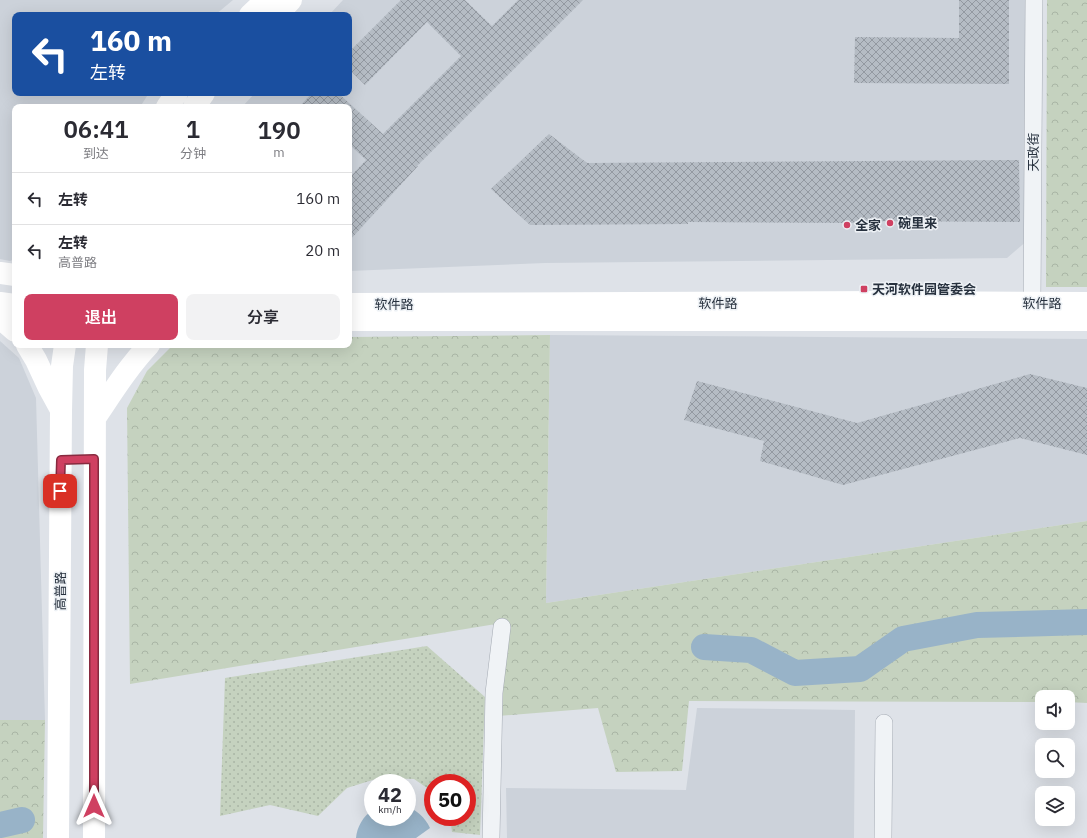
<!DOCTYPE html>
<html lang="zh">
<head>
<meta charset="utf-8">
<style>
  :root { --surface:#fff; --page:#f2f2f3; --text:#2b2b33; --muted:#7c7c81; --line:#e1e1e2; --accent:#cf4061 }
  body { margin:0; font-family:"IBM Plex Sans","Noto Sans SC",sans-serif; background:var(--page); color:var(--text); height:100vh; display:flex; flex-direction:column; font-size:15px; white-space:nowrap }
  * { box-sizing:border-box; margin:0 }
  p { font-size:13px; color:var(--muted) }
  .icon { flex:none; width:22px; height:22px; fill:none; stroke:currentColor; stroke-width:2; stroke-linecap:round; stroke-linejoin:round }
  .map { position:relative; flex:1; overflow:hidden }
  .details { position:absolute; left:12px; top:104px; width:340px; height:244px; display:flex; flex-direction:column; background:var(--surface); border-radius:8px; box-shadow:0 4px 16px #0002 }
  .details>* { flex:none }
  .top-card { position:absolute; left:12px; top:12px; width:340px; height:84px; border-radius:8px; box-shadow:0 4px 16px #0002; background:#1a4fa0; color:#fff; overflow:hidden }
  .buttons { position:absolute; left:1035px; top:690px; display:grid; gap:8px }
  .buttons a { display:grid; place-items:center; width:40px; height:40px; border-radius:8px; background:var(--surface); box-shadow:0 4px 16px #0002; font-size:20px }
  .speed { position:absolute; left:364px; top:774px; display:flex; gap:8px; font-size:20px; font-weight:700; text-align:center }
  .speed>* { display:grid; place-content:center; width:52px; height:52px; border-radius:50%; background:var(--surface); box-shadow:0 4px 16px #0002; line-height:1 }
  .speed small { font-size:10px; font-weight:400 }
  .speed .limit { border:6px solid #d22; background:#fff; color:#111 }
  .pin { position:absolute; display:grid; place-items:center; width:34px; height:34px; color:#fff; margin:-17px; border-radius:8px; box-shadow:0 2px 6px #0006 }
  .me { position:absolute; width:44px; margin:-22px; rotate:0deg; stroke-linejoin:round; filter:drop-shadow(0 0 3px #0008) }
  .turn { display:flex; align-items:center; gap:14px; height:84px; padding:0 12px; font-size:18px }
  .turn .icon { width:52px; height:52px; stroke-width:2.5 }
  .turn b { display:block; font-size:28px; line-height:34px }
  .eta { display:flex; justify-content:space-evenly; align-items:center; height:68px; text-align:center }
  .eta b { font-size:24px; font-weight:600; line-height:28px }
  .button { display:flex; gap:8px; margin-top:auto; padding:8px 12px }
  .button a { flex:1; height:46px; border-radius:8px; background:var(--accent); color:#fff; font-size:16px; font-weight:600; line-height:46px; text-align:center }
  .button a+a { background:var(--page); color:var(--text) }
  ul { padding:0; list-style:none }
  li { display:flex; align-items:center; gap:12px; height:52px; padding:0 12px; border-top:1px solid var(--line) }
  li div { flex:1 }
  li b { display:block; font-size:15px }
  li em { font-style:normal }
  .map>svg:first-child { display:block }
  .built { fill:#ccd2da }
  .forest { fill:url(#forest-crowns) }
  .garden { fill:url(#garden-dots) }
  .water { fill:#98b3c8 }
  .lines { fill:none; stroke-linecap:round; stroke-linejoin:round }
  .river { stroke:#98b3c8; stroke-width:26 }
  .building { fill:url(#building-cross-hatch) }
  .street-casing { stroke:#a3a9b2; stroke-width:18 }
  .street { stroke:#f0f3f6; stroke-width:17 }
  .secondary { stroke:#fff; stroke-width:22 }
  .route-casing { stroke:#872a3f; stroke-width:10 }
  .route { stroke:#cf4061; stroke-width:7 }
  .poi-dot { fill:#cf4061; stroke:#edf1f5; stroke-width:1.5 }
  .labels { text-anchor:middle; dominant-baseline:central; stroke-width:3; stroke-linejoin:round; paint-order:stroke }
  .street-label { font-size:13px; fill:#27313e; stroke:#edf1f5 }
  .poi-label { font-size:13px; font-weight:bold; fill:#27313e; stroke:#edf1f5; text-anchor:start }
</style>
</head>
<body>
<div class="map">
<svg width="1087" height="838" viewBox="0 0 1087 838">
  <defs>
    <pattern id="forest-crowns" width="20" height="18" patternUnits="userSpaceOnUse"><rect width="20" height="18" fill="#c5d2bf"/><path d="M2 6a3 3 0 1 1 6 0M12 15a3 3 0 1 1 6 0" fill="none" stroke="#a9b5a5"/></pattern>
    <pattern id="garden-dots" width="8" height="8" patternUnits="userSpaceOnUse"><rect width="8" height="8" fill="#c5d2bf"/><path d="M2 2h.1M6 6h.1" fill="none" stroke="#a9b5a5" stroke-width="1.8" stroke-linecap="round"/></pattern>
    <pattern id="building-cross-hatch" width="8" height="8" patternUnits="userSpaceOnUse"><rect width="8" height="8" fill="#b5bcc4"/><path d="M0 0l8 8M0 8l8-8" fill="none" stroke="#9399a1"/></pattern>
  </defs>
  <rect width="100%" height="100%" fill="#dee2e8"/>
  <!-- built -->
  <path class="built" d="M0,0h233l-18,15h-200v78h134l-9,14h-125v152l-5,2 -10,-2z
    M343,0h687l-2,240 -21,18 -462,5 -196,8v-164h-107l13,-14h94v-78h-20z
    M550,335l537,4v182l-541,82z
    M0,341l19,17 17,40 9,322h-45z
    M697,708l158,2 -1,128h-347l-1,-50 180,2z"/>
  <!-- forest -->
  <path class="forest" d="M1047,0h40v287h-41z
    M550,335l-4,268 541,-82v182l-19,-1v-5h-26v5l-353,-1 -7,70 -66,1 -18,-64 -100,8 10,-94 -378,62 -3,-276 20,-37 26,-26h176v-8z
    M0,720h45l-2,118h-43z"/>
  <!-- garden -->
  <path class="garden" d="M427,646l58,51 -5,138 -28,-3 -2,-15h17v-34h-34v9l-19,-13 -35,-1 -32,10 -29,28 -48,-11 -50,11 5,-138z"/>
  <!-- water -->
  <path class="water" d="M407,806c10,5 18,11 23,22l-14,10h-60c1,-11 7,-22 17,-28v7h34z"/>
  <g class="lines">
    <!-- river -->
    <path class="river" d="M704,647l47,3 44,23 65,-4 43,-30 74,-14 110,-3
      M0,825l22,-5"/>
  </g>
  <!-- building -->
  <path class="building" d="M401,0h64l27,26 26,-26h65l-166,166h1l-69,75v-63l17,-18 -17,-16v-37h-50l13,-14h26l45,41 78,-78 -34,-34 -62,63 -16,-16v-17z
    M959,0h50v84l-155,-1 1,-46 104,1z
    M549,134l38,29 432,-3 1,62 -165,-1v2l-167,-1v2l-158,1 -39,-36z
    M1030,374l57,14v67l-67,-17 -177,47 -83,-24 4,-20 -80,-21 13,-39 160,42z"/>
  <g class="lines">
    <!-- street casing -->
    <g class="street-casing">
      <path id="street" d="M1032,303l2,-303
        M491,838l3,-145 8,-66
        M883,838l1,-115"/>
    </g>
    <!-- street -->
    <use href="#street" class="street"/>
    <!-- secondary -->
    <path class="secondary" d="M250,15l16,-15
      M277,15l14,-15
      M167,107l10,-14
      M194,107l10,-14
      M0,273l15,2
      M0,303l15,2
      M349,304l539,-2 199,1
      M0,318l15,13
      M349,320h738
      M27,345l9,15 13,28 12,22
      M95,418c17,-25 33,-51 54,-73
      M58,838l3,-427 1,-45 3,-21
      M94,838l1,-468 2,-25"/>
  </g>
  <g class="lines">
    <!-- route casing -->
    <g class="route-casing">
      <path id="route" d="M60,491l1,-31 33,-1v347"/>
    </g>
    <!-- route -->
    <use href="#route" class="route"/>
  </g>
  <!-- markers -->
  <g class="poi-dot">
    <circle cx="890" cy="223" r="4"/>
    <circle cx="847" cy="225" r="4"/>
    <rect x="860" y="285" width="8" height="8" rx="2"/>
  </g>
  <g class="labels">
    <!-- street labels -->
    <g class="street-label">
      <text transform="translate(1033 152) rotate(-90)">天政街</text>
      <text x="718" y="303">软件路</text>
      <text x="1042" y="303">软件路</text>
      <text x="394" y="304">软件路</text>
      <text transform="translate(60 591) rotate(-90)">高普路</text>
    </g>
    <!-- poi labels -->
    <g class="poi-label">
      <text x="898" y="223">碗里来</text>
      <text x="855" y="225">全家</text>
      <text x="872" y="289">天河软件园管委会</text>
    </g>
  </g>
</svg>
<div class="buttons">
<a><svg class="icon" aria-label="sound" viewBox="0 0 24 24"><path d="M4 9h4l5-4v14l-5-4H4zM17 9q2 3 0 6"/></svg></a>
<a><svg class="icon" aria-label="search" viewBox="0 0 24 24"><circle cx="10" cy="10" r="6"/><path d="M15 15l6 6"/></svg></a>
<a><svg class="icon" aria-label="layers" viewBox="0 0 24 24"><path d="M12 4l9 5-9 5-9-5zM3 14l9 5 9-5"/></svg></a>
</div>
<div class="speed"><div>42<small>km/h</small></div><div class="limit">50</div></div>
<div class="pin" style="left:60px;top:491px;background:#d93025"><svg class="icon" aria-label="arrive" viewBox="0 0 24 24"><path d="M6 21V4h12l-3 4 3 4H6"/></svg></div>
<svg class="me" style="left:94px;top:806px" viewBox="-20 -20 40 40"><path d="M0-17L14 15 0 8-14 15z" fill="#cf4061" stroke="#fff" stroke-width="4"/></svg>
<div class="top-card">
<div class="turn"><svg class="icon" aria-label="left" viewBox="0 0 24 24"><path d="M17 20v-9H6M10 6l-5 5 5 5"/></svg><div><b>160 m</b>左转</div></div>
</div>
<section class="details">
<div class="eta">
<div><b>06:41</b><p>到达</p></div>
<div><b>1</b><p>分钟</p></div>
<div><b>190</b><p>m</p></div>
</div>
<ul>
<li><svg class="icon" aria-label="left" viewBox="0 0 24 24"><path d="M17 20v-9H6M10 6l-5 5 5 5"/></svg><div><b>左转</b></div><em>160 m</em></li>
<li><svg class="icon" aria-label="left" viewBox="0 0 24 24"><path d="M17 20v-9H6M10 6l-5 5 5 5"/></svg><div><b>左转</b><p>高普路</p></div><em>20 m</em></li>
</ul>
<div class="button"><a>退出</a><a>分享</a></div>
</section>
</div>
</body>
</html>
